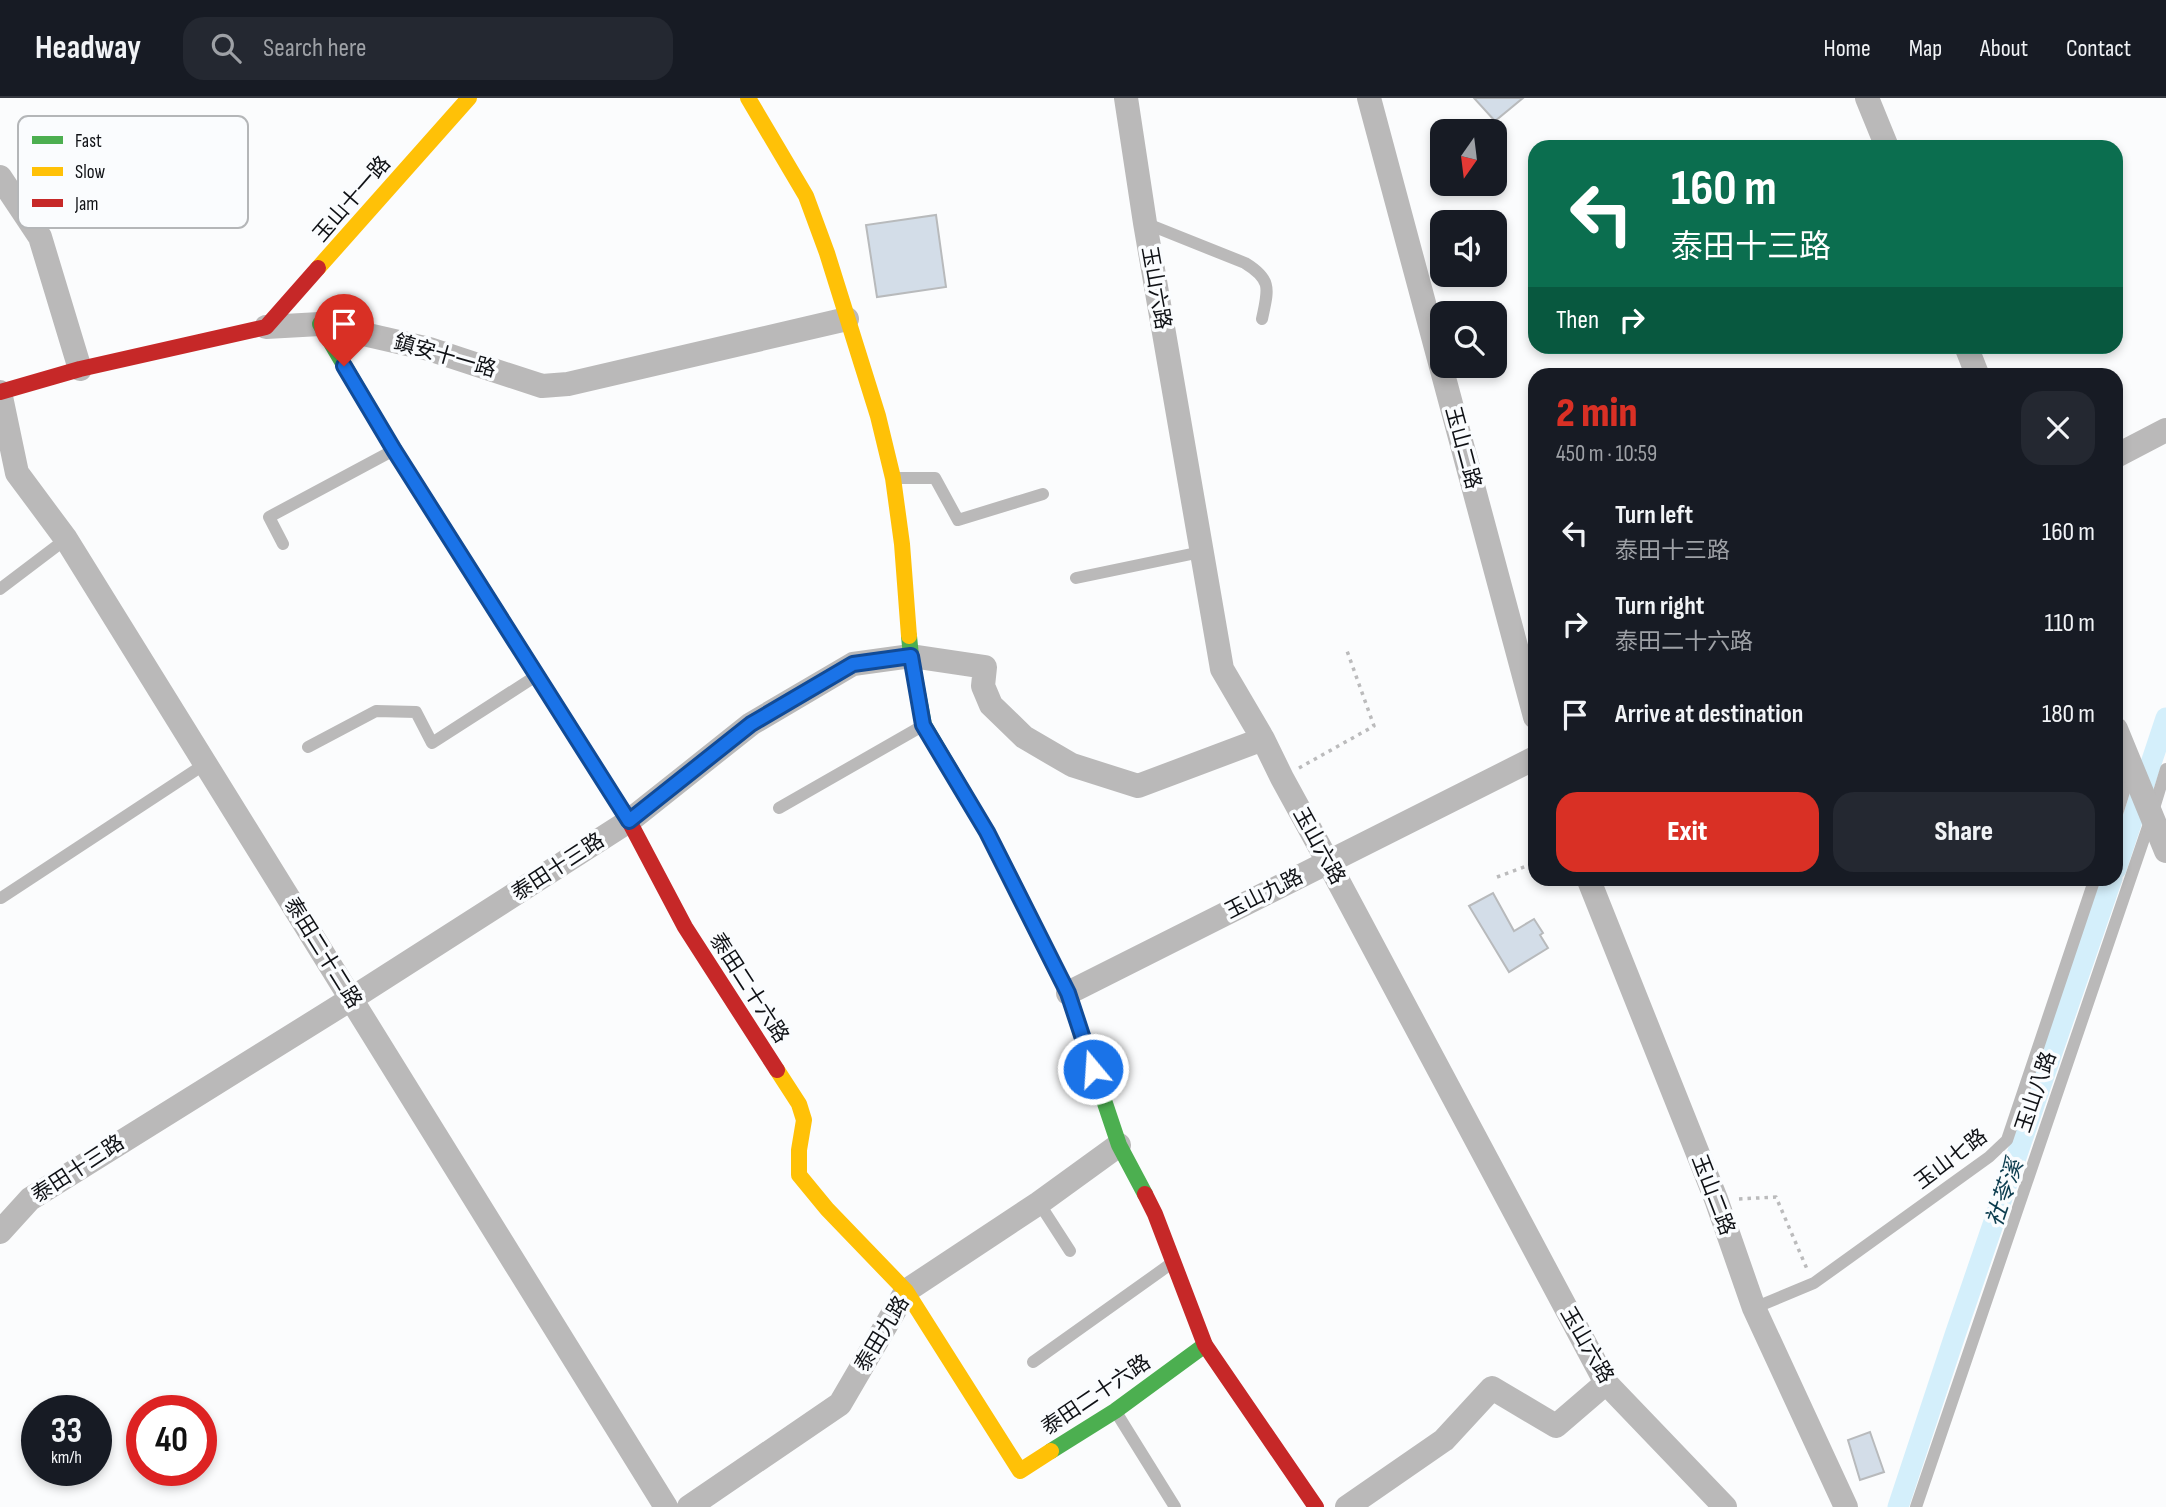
<!DOCTYPE html>
<html lang="en">
<head>
<meta charset="utf-8">
<style>
  :root { --surface:#171b24; --page:#242831; --text:#f1f3f6; --muted:#9ea1a6; --line:#363941; --accent:#d93025 }
  body { margin:0; font-family:"Sofia Sans Condensed","Noto Sans TC",sans-serif; background:var(--page); color:var(--text); height:100vh; display:flex; flex-direction:column; font-size:26px; white-space:nowrap }
  * { box-sizing:border-box; margin:0 }
  p { font-size:23px; color:var(--muted) }
  .icon { flex:none; width:38px; height:38px; fill:none; stroke:currentColor; stroke-width:2; stroke-linecap:round; stroke-linejoin:round }
  .map { position:relative; flex:1; overflow:hidden }
  .panel { position:absolute; left:1528px; top:270px; width:595px; height:518px; display:flex; flex-direction:column; background:var(--surface); border-radius:21px; box-shadow:0 4px 10px #0003 }
  .panel>* { flex:none }
  .banner { position:absolute; left:1528px; top:42px; width:595px; height:214px; border-radius:21px; box-shadow:0 4px 10px #0003; background:#0b6e4f; color:#fff; overflow:hidden }
  .needle { width:46px; rotate:194deg }
  .fabs { position:absolute; left:1430px; top:21px; display:grid; gap:14px }
  .fabs a { display:grid; place-items:center; width:77px; height:77px; border-radius:14px; background:var(--surface); box-shadow:0 4px 10px #0003; font-size:35px }
  .speed { position:absolute; left:21px; top:1297px; display:flex; gap:14px; font-size:35px; font-weight:700; text-align:center }
  .speed>* { display:grid; place-content:center; width:91px; height:91px; border-radius:50%; background:var(--surface); box-shadow:0 4px 10px #0003; line-height:1 }
  .speed small { font-size:18px; font-weight:400 }
  .speed .limit { border:10px solid #d22; background:#fff; color:#111 }
  .pin { position:absolute; display:grid; place-items:center; width:60px; height:60px; color:#fff; margin:-72px -30px; border-radius:50% 50% 50% 0; rotate:-45deg; box-shadow:0 0 7px #0007 }
  .pin .icon { rotate:45deg }
  .me { position:absolute; width:77px; margin:-38px; rotate:342deg; stroke-linejoin:round; filter:drop-shadow(0 0 5px #0008) }
  .turn { display:flex; align-items:center; gap:24px; height:147px; padding:0 28px; font-size:32px }
  .turn .icon { width:91px; height:91px; stroke-width:2.5 }
  .turn b { display:block; font-size:49px; line-height:60px }
  .then { display:flex; align-items:center; height:66px; padding:0 28px; background:#0003; gap:14px; font-size:26px }
  .round { display:grid; place-items:center; flex:none; width:74px; height:74px; border-radius:21px; background:var(--page) }
  .overview { display:flex; align-items:center; justify-content:space-between; height:119px; padding:0 28px }
  h1 { font-size:42px; font-weight:800; line-height:52px; color:var(--accent) }
  .action { display:flex; gap:14px; margin-top:auto; padding:14px 28px }
  .action a { flex:1; height:80px; border-radius:21px; background:var(--accent); color:#fff; font-size:28px; font-weight:800; line-height:80px; text-align:center }
  .action a+a { background:var(--page); color:var(--text) }
  ul { padding:0; list-style:none }
  li { display:flex; align-items:center; gap:21px; height:91px; padding:0 28px }
  li div { flex:1 }
  li b { display:block; font-size:26px }
  li em { font-style:normal }
  header { display:flex; align-items:center; gap:42px; box-sizing:border-box; height:98px; padding:0 35px; background:var(--surface); border-bottom:2px solid var(--line) }
  header strong { font-size:33px }
  nav { display:flex; gap:38px; margin-inline-start:auto; font-size:24px }
  .search { width:490px; height:63px; background:var(--page); display:flex; align-items:center; gap:18px; box-sizing:border-box; padding:0 24px; border-radius:21px; color:var(--muted); font-size:26px }
  .map>svg:first-child { display:block }
  .lines { fill:none; stroke-linecap:round; stroke-linejoin:round }
  .canal { stroke:#d4effb; stroke-width:21 }
  .building { fill:#d3dde8; stroke:#b8babc; stroke-width:2 }
  .path { stroke:#bbbbbc; stroke-width:3.5; stroke-dasharray:3.5 5; stroke-linecap:butt }
  .lane { stroke:#bab9b9; stroke-width:12 }
  .street { stroke:#bab9b9; stroke-width:24 }
  .fast { stroke:#4caf50; stroke-width:16 }
  .slow { stroke:#ffc107; stroke-width:16 }
  .jam { stroke:#c62828; stroke-width:16 }
  .route-casing { stroke:#114b97; stroke-width:18 }
  .route { stroke:#1a73e8; stroke-width:12 }
  .labels { text-anchor:middle; dominant-baseline:central; stroke-width:7; stroke-linejoin:round; paint-order:stroke }
  .street-label { font-size:21px; fill:#0f1115; stroke:#fafcfe }
  .water-label { font-size:23px; font-style:italic; fill:#0b3c4e; stroke:#fafcfe }
  .key { fill:#fafcfe; stroke:#b4b6b8; stroke-width:2 }
  .key-label { font-size:19px; fill:#0f1115 }
</style>
</head>
<body>
<header>
<strong>Headway</strong>
<div class="search"><svg class="icon" aria-label="search" viewBox="0 0 24 24"><circle cx="10" cy="10" r="6"/><path d="M15 15l6 6"/></svg>Search here</div>
<nav><a>Home</a><a>Map</a><a>About</a><a>Contact</a></nav>
</header>
<div class="map">
<svg width="2166" height="1409" viewBox="0 0 2166 1409">
  <rect width="100%" height="100%" fill="#fbfcfd"/>
  <g class="lines">
    <!-- canal -->
    <path class="canal" d="M2116,771l50,-151
      M1898,1409l57,-172 157,-457"/>
  </g>
  <!-- building -->
  <path class="building" d="M1474,0h49l-28,23z
    M936,117l10,72 -69,10 -11,-72z
    M1493,795l21,38 20,-12 9,14 -3,2 8,13 -39,24 -40,-66z
    M1870,1334l14,40 -24,8 -12,-40z"/>
  <g class="lines">
    <!-- path -->
    <path class="path" d="M1299,670l75,-42 -28,-78
      M1497,779l38,-14
      M1739,1101l37,-2 31,72"/>
    <!-- lane -->
    <path class="lane" d="M1145,125l100,40c28,17 23,27 17,56
      M894,380h41l23,42 85,-26
      M283,446l-14,-27 125,-67
      M1076,480l125,-26
      M0,491l66,-50
      M308,649l68,-36 40,1 16,31 104,-67
      M779,710l145,-83
      M2116,719l15,-47
      M1,800l204,-134
      M1039,1105l31,48
      M1754,1210l60,-25 175,-126 18,-17 88,-262
      M1033,1264l139,-99
      M1116,1314l59,95
      M1916,1409l235,-689 15,-49"/>
    <!-- street -->
    <path class="street" d="M1126,0l19,125 77,446 41,70 19,39 46,84 278,521 119,124
      M1369,0l166,619
      M1867,0l20,49
      M0,79l40,60 40,132
      M266,229l54,-3 109,25 113,37 26,-2 279,-65
      M1966,248l11,28
      M0,294l17,81 49,66 600,968
      M2116,358l50,-26
      M2116,631l50,122
      M1588,780l128,321 38,109 92,199
      M1068,895l467,-235
      M0,1134l30,-33 321,-200 278,-178 122,-97 102,-60 58,-8 74,11 -2,19 8,19 33,32 48,28 66,21 125,-47
      M689,1409l151,-103 66,-113 133,-88 80,-58
      M1347,1409l97,-67 48,-52 64,38 50,-43"/>
    <!-- fast -->
    <path class="fast" d="M320,226l74,126 84,132
      M909,538l2,20 13,69 63,107 81,161 51,152 26,49
      M1051,1353l64,-40 90,-66"/>
    <!-- slow -->
    <path class="slow" d="M748,0l58,98 21,57 51,163 15,62 9,66 7,92
      M318,170l151,-170
      M777,972l22,34 5,16 -5,30v25l28,34 79,82 114,180 31,-20"/>
    <!-- jam -->
    <path class="jam" d="M0,294l80,-23 186,-42 52,-59
      M478,484l151,239 56,106 92,143
      M1145,1096l10,20 50,131 111,162"/>
  </g>
  <g class="lines">
    <!-- route casing -->
    <g class="route-casing">
      <path id="route" d="M344,268l50,84 235,371 122,-97 102,-60 58,-8 12,69 64,107 81,161 25,76"/>
    </g>
    <!-- route -->
    <use href="#route" class="route"/>
  </g>
  <g class="labels">
    <!-- street labels -->
    <g class="street-label">
      <text transform="translate(352 101) rotate(-49)">玉山十一路</text>
      <text transform="translate(1156 190) rotate(80)">玉山六路</text>
      <text transform="translate(445 258) rotate(16)">鎮安十一路</text>
      <text transform="translate(1463 350) rotate(75)">玉山二路</text>
      <text transform="translate(1319 748) rotate(61)">玉山六路</text>
      <text transform="translate(558 769) rotate(-33)">泰田十三路</text>
      <text transform="translate(1264 796) rotate(-27)">玉山九路</text>
      <text transform="translate(323 855) rotate(58)">泰田二十二路</text>
      <text transform="translate(749 890) rotate(57)">泰田二十六路</text>
      <text transform="translate(2036 994) rotate(-71)">玉山八路</text>
      <text transform="translate(1951 1061) rotate(-37)">玉山七路</text>
      <text transform="translate(78 1071) rotate(-33)">泰田十三路</text>
      <text transform="translate(1713 1097) rotate(69)">玉山二路</text>
      <text transform="translate(882 1236) rotate(-59)">泰田九路</text>
      <text transform="translate(1587 1247) rotate(60)">玉山六路</text>
      <text transform="translate(1096 1297) rotate(-34)">泰田二十六路</text>
    </g>
    <!-- water labels -->
    <g class="water-label">
      <text transform="translate(2005 1095) rotate(-71)">社苓溪</text>
    </g>
  </g>
  <!-- legend -->
  <rect x="18" y="18" width="230" height="112" rx="10" class="key"/>
  <rect x="32" y="38" width="31" height="8" fill="#4caf50"/>
  <rect x="32" y="69" width="31" height="9" fill="#ffc107"/>
  <rect x="32" y="101" width="31" height="8" fill="#c62828"/>
  <g class="key-label">
    <text x="75" y="49">Fast</text>
    <text x="75" y="80">Slow</text>
    <text x="75" y="112">Jam</text>
  </g>
</svg>
<div class="fabs">
<a><svg class="needle" viewBox="-14 -14 28 28"><path d="M0-13l5 13h-10z" fill="#e53935"/><path d="M0 13l5-13h-10z" fill="#9ea1a6"/></svg></a>
<a><svg class="icon" aria-label="sound" viewBox="0 0 24 24"><path d="M4 9h4l5-4v14l-5-4H4zM17 9q2 3 0 6"/></svg></a>
<a><svg class="icon" aria-label="search" viewBox="0 0 24 24"><circle cx="10" cy="10" r="6"/><path d="M15 15l6 6"/></svg></a>
</div>
<div class="speed"><div>33<small>km/h</small></div><div class="limit">40</div></div>
<div class="pin" style="left:344px;top:268px;background:#d93025"><svg class="icon" aria-label="arrive" viewBox="0 0 24 24"><path d="M6 21V4h12l-3 4 3 4H6"/></svg></div>
<svg class="me" style="left:1093px;top:971px" viewBox="-20 -20 40 40"><circle r="17" fill="#1a73e8" stroke="#fff" stroke-width="3"/><path d="M0-11L8 9 0 5-8 9z" fill="#fff"/></svg>
<div class="banner">
<div class="turn"><svg class="icon" aria-label="left" viewBox="0 0 24 24"><path d="M17 20v-9H6M10 6l-5 5 5 5"/></svg><div><b>160 m</b>泰田十三路</div></div>
<div class="then">Then<svg class="icon" aria-label="right" viewBox="0 0 24 24"><path d="M7 20v-9h11M14 6l5 5-5 5"/></svg></div>
</div>
<section class="panel">
<div class="overview"><div><h1>2 min</h1><p>450 m · 10:59</p></div><a class="round"><svg class="icon" aria-label="close" viewBox="0 0 24 24"><path d="M6 6l12 12M18 6L6 18"/></svg></a></div>
<ul>
<li><svg class="icon" aria-label="left" viewBox="0 0 24 24"><path d="M17 20v-9H6M10 6l-5 5 5 5"/></svg><div><b>Turn left</b><p>泰田十三路</p></div><em>160 m</em></li>
<li><svg class="icon" aria-label="right" viewBox="0 0 24 24"><path d="M7 20v-9h11M14 6l5 5-5 5"/></svg><div><b>Turn right</b><p>泰田二十六路</p></div><em>110 m</em></li>
<li><svg class="icon" aria-label="arrive" viewBox="0 0 24 24"><path d="M6 21V4h12l-3 4 3 4H6"/></svg><div><b>Arrive at destination</b></div><em>180 m</em></li>
</ul>
<div class="action"><a>Exit</a><a>Share</a></div>
</section>
</div>
</body>
</html>
